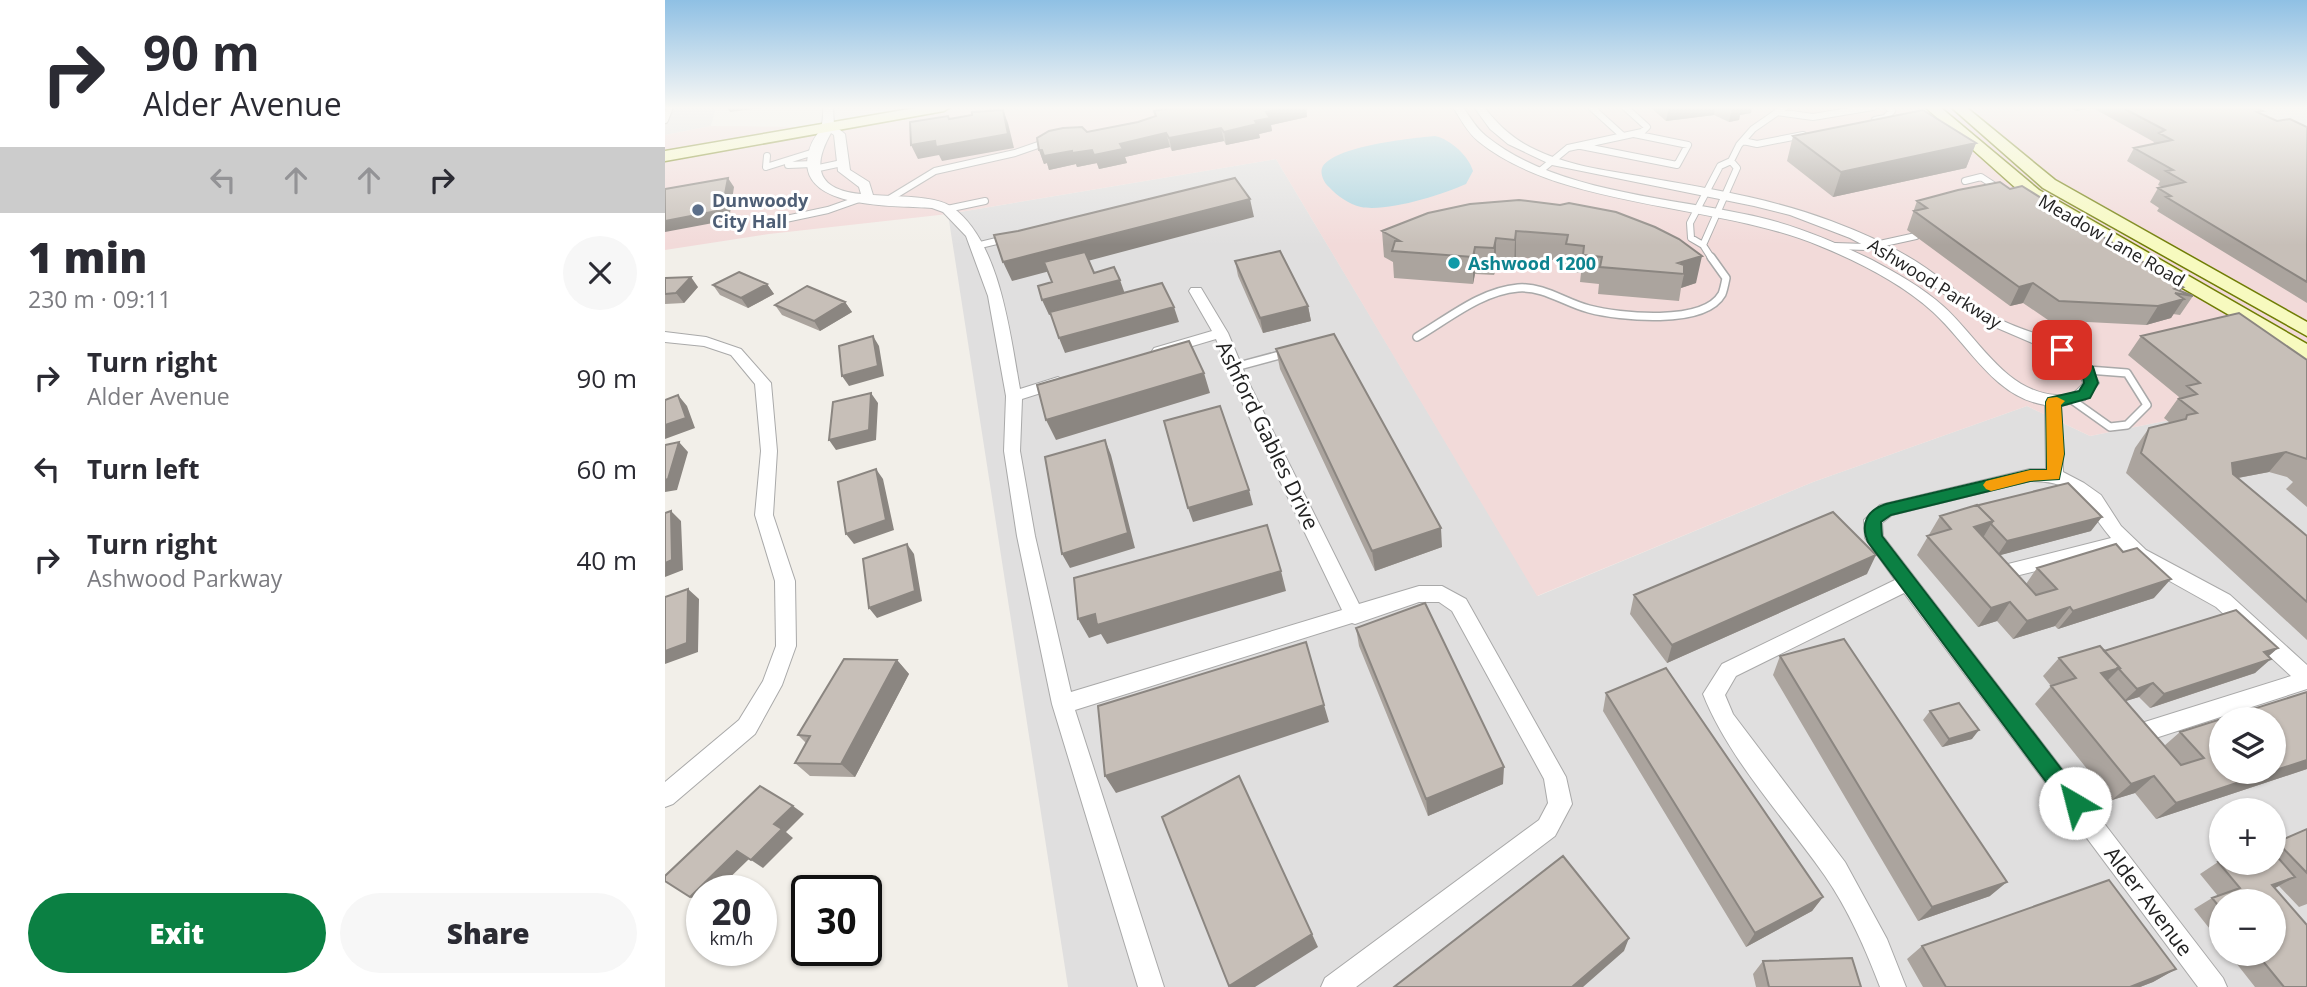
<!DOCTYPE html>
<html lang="en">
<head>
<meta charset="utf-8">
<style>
  :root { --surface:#fff; --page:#f7f7f7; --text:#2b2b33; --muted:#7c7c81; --accent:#0b8043 }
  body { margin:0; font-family:"Open Sans",sans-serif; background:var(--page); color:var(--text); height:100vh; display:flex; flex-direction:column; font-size:26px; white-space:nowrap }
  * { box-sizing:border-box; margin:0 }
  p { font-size:23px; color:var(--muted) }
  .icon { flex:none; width:38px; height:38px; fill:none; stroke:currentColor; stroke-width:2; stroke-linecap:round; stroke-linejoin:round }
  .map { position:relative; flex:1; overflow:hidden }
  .drawer { display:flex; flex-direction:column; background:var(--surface); width:665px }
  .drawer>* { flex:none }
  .hud { background:#fff; color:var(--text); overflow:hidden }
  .fabs { position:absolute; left:1544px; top:707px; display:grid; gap:14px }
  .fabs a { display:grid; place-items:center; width:77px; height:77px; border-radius:50%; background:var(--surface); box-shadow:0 2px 5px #0004; font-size:35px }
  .speed { position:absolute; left:21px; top:875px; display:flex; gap:14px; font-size:35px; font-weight:700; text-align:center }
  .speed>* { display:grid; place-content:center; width:91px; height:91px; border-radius:50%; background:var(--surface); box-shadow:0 2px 5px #0004; line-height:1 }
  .speed small { font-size:18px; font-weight:400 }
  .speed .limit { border:4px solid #111; border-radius:10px; background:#fff; color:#111 }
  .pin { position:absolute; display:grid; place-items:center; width:60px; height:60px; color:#fff; margin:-30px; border-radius:14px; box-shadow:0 4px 10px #0006 }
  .me { position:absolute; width:77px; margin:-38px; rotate:323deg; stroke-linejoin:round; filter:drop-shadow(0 0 5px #0008) }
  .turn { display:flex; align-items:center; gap:24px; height:147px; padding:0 28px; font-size:32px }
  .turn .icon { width:91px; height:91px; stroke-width:2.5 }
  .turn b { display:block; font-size:49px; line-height:60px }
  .lanes { display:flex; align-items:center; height:66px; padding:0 28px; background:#0003; justify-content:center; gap:35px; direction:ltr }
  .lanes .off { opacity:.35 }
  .round { display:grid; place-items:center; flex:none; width:74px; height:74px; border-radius:37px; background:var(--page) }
  .head { display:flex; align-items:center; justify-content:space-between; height:119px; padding:0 28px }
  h1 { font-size:42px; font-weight:800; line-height:52px }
  .primary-button { display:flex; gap:14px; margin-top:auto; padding:14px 28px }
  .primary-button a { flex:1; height:80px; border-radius:42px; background:var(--accent); color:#fff; font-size:28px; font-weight:800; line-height:80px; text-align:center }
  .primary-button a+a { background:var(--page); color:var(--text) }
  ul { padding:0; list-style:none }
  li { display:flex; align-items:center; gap:21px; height:91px; padding:0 28px }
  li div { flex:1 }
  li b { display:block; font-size:26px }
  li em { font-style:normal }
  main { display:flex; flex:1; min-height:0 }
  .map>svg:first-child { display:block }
  .residential { fill:#e0dfdf; fill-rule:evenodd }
  .commercial { fill:#f2dad9 }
  .parking { fill:#e2e2e2 }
  .water { fill:#aad3df }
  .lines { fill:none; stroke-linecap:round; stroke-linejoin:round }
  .lane-far1-casing { stroke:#a9a9a9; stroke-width:8 }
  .lane-casing { stroke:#a9a9a9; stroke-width:10 }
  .street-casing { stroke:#a9a9a9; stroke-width:2 }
  .secondary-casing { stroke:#707d05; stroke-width:3 }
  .lane-far1 { stroke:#fff; stroke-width:6 }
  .lane { stroke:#fff; stroke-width:7 }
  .street { fill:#fff; fill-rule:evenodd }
  .secondary { fill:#f7fabf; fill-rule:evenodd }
  .wall { fill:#aba49e }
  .shaded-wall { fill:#8b8681 }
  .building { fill:#c7bfb8; stroke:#8b8681; stroke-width:2 }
  .route { fill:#0b8043; stroke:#07532c; stroke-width:2 }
  .slow { fill:#f59e0b }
  .service-dot { fill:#5c6f8a; stroke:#fff; stroke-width:2.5 }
  .culture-dot { fill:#0f9aa8; stroke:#fff; stroke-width:2.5 }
  .labels { text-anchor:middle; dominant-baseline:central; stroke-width:6; stroke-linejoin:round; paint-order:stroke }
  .far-service-label { font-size:18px; font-weight:bold; fill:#4e5e75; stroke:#fff; text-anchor:start }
  .far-street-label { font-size:18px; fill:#222; stroke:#fff }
  .far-culture-label { font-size:18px; font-weight:bold; fill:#0d838f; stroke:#fff; text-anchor:start }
  .street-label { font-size:21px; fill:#222; stroke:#fff }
</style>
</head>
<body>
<main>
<section class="drawer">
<div class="hud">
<div class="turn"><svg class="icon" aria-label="right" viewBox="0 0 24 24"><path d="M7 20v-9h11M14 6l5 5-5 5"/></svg><div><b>90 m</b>Alder Avenue</div></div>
<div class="lanes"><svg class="icon off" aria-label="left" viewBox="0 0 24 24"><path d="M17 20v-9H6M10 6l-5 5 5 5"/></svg><svg class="icon off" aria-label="ahead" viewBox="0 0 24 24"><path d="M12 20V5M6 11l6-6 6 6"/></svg><svg class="icon off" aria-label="ahead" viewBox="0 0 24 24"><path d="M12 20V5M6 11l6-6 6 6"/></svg><svg class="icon" aria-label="right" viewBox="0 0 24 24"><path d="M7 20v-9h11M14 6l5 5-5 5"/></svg></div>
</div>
<div class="head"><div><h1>1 min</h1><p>230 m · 09:11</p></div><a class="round"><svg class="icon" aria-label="close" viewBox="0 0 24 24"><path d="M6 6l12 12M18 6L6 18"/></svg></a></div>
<ul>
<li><svg class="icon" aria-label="right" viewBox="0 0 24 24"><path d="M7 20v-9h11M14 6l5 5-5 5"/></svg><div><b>Turn right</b><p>Alder Avenue</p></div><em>90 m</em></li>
<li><svg class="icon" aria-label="left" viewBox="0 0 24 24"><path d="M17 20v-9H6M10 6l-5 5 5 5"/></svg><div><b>Turn left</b></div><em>60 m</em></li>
<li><svg class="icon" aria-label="right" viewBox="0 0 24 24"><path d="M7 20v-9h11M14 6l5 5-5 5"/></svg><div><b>Turn right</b><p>Ashwood Parkway</p></div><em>40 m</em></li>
</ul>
<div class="primary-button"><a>Exit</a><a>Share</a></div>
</section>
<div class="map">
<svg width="1642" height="987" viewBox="0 0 1642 987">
  <rect width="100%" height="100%" fill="#f2efe9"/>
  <!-- residential -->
  <path class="residential" d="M0,107h51l-5,19 -46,9z
    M611,159l262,437 275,-114 214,-76 63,30 120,-24 97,44v531h-1239l-120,-773zM1556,719h52v53h-52zM1556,810h52v53h-52zM1556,901h52v53h-52z"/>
  <!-- commercial -->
  <path class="commercial" d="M254,107h1388v349l-97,-44 -120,24 -63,-30 -214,76 -276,114 -261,-437 -328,55 -179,20 -104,16v-115l46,-9 91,1z"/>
  <!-- parking -->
  <path class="parking" d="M1561,107h81v32z"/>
  <!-- water -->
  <path class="water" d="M770,136c15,3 34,20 38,35l-7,13c-24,11 -79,28 -105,23 -12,-3 -24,-11 -32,-20 -5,-4 -9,-13 -7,-19 10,-22 91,-30 113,-32z"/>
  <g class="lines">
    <!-- lane-far1 casing -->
    <g class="lane-far1-casing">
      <path id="lane-far1" d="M926,107l32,29
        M1112,112l36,5 60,-10
        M0,120l5,-13
        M1210,120l10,-2 7,-7 -4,-4
        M1078,141l14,3 46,-9
        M916,146l96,19 11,-20 -54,-11
        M123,165l25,-1
        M101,167l48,-15
        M101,167l1,-11
        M149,169l28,-6
        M875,171l28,-23 74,-16 5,-5 -22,-20
        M1300,181l16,-4 20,13
        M224,199l46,-28 80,-18 26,-9
        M282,209l38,-8
        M97,224l66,-14 34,-12
        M1038,245l34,-77 -6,-7
        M311,246l29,-7
        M1169,246l32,1 50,-11
        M1047,259l-9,-14 -12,-7 -1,-15 30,-57 11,-5 8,-16 14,-16 32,-22"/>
    </g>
    <!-- lane casing -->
    <g class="lane-casing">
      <path id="lane" d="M752,337c31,-18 64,-46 101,-49 26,-2 47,15 71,21 30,8 115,17 133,-15 2,-5 3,-11 4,-16l-15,-21
        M570,367l52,-14
        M1407,400l38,27 17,-2 20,-20 -20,-32 -39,-3"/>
    </g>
    <!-- street casing -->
    <g class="street-casing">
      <path id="street" d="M158,107h10l1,18 11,9 5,36 19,12 4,13c21,2 62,0 79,12 48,34 58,127 68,182l38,-12 8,5 -3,4 -41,13 -2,52 15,85 36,156 271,-82 -110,-229 -16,-42 -57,17 -7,-5 2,-3 58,-17 -23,-40 2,-3h10l27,45 20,48 111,223 60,-18h23l24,13 100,178 6,27 -17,32 -199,151h-35l4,-9 214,-158 9,-17 -4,-24 -92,-168 -13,-9h-20l-64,22 -3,-1 -277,87 89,277h-26l-86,-283 -35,-168 -13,-85 2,-55 -18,-100 -22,-60 -23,-24 -11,-4c-34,-3 -140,3 -123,-57 6,-21 15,-15 14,-44zM166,133l3,2 4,36 21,16 2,7c-43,-4 -50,-26 -30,-61z
        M788,107h10c7,10 13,21 23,29 70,57 186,61 272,81 39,9 77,25 114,43 24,13 50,27 71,46 35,31 62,86 113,89 13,1 20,-2 27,-12l-4,-11 -19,-17 -79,-34 -67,-49 -64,-34 -60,-23 -36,-9 -202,-41 -44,-21 -18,-15 -16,-22h10c15,19 30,33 52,43 35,17 76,21 114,28 61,11 123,21 181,43 32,12 66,27 95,47 23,16 44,36 69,49 40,22 84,19 104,66l-14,17 -24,6 2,66 21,11 17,12 20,31 25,24 84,45 77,70v24l-167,54 -8,-3 -3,-7 3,-7 159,-50 -75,-69 -84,-47 -10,-10 -123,30 -7,-2 -2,-5 2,-5 119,-30c-28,-33 -30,-57 -81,-57l-138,34 -10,8 1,13 340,442 4,9h-29l-294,-394 -168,83 -11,19 8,19 112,148 42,77 19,48h-26c-14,-37 -32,-78 -55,-111 -40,-57 -97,-118 -122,-182l19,-30 173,-84 -30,-42 -1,-18 16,-15 150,-36h16l-1,-64c-51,-8 -76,-60 -112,-93 -32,-29 -74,-50 -113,-66 -102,-43 -259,-37 -342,-105 -11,-9 -18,-23 -25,-34z
        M0,332l41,5 35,12 30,34 6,68 -4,64 22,66 1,65 -14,39 -27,49 -82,70 -8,3v-25l74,-62 24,-39 13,-35 -1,-65 -20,-66 6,-64 -6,-67 -24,-29 -27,-9 -39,-4z"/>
    </g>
    <!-- secondary casing -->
    <g class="secondary-casing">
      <path id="secondary" d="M256,107h30l-7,4 -279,50v-10z
        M1260,107h15l99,83 268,154v16l-280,-162z
        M1286,107h15l89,73 252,142v14l-264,-148z"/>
    </g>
    <!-- lane-far1 -->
    <use href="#lane-far1" class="lane-far1"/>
    <!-- lane -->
    <use href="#lane" class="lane"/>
    <!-- street -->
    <use href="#street" class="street"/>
    <!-- secondary -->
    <use href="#secondary" class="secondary"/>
  </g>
  <!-- wall -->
  <path class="wall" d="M512,107h129l1,10 -36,8 1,6 -13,3 1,4 -34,7 -2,-4 -52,10 -2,-4 -45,10 2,6 -28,6 -2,-6 -20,4 -1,-3 -27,6 -2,-7 -3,1 -5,-14 48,-18 51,-10 18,-6 -2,-5z
    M985,107h102l-1,6 -11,2 -1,5 -10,2 -15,-7 -48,6z
    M1403,107h186l7,7 16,7 30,6v176l-150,-92 2,-3 -9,-6 8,-14 4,-1 -4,-2 2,-4 -33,-20 7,-13 19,-4 1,-2 -61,-34 -17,3z
    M1128,136l183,7 -10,25 -133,29 -46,-36z
    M1252,201l263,90 13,5 -13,19 -7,-1 -2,4 -25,7 -98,-5 -25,-17 -13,3 -103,-76z
    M904,203l127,80 -15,5 -2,13 -81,-7 1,-10 -19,-2 1,-9 -17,-2 1,-10 -49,-4 -2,10 -18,-2 -2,10 -19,-1 -2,10 -79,-6 -1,-16 -9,-5 -2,-26 178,-26z
    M570,261l73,45 3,15 -48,12 -25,-57z
    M0,278l33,9 -14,16 -19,1z
    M102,284l7,10 -26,14 -28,-13 -7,-10z
    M180,302l7,10 -32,19 -38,-16 -7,-10z
    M1476,336l166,24v147l-21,-18 7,-7 -6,-5 -18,-5 -31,6 69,58v104l-181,-167 9,-25 14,-20 21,-5 -6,-5 15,-21 -51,-42z
    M611,349l166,198 -67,24 -95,-202z
    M1275,516l151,15 -91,24 26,29 11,-16 117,30 -96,31 -3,-3 -42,13 -16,-18 -19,6 -61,-72z
    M1202,574l-200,89 -37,-49 4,-19z
    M691,628l147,156 -75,32 -69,-170z
    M1613,648l-10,8 -13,17 -105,35 -11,-11 -14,4 39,45 16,-14 127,-40v77l-151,50 -21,-26 -23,7 -77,-96 16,-18 -8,-10 16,-18 45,-7z
    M1115,656l210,240 -72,25 -145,-246z
    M232,660l12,14 -54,103 -45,-1 -15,-13 11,-20 -8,-8z
    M941,693l217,204 -11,14 -66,36 -143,-236z
    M1265,711l42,28 -30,8 -19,-27z
    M1642,829v75l-8,3 -20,-21 -4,2 32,99h-52l-26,-33h44l-52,-53v42l-27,-34 18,-11 6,-2 -18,-22 18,-12 55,1v-19z
    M1257,946l254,23 -23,13 -13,5h-217l-16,-28z
    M1098,961l98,26h-105l-3,-13z"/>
  <!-- shaded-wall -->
  <path class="shaded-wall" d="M62,107h42l-39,5z
    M628,107h13l1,10 -36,8 1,6 -13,3 1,4 -34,7 -2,-13 31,-11 11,-9z
    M1004,107h46l-1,8 -48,6z
    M1067,107h20l-1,6 -11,2 -1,5 -10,2z
    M1413,107h15v1l-17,3z
    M338,110l5,13 6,25 -72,13 -3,-6 -21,4 -7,-14z
    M556,128l3,13 -52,10 -3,-13z
    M501,133l4,14 -45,10 2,6 -28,6 -5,-14 26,-11z
    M1311,143l-10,25 -133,29 8,-25z
    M374,150h53l5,13 -20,4 -1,-3 -27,6 -2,-7 -3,1z
    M63,178l6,9 -5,33 -64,12v-11z
    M585,199l4,18 -242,64 -9,-19z
    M851,231v26l-2,10 1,-27z
    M831,238v27l-2,10v-27z
    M810,247v27l-2,10v-27z
    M1037,256l-6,27 -15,5 3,-14 -6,-11z
    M26,277l7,10 -14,16 -8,-10z
    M455,280l5,14 -76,21 -7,-15z
    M1368,283l-10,20 -13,3 9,-19z
    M102,284l7,10 -26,14 -7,-10z
    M1518,287l-4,6h-4l9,6 -13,19 -25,7 12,-19 17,-17z
    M180,302l7,10 -32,19 -6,-10z
    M643,306l3,15 -48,12 -3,-15z
    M509,307l5,15 -114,31 -6,-15z
    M208,336l6,10 5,30 -35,10 -7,-10z
    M539,373l6,20 -154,47 -10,-20z
    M206,393l7,10 -2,37 -40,10 -7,-10z
    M13,395l9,11 8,22 -30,11v-14z
    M440,440l6,15 24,93 -65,20 -8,-14z
    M14,442l9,10 -11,38 -12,2v-12z
    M1621,452l-17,20 -53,10 16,-19z
    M211,469l7,10 11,51 -40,14 -8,-10z
    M584,490l4,15 -60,17 -5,-14z
    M6,511l10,10 2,49 -18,7v-14z
    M1437,517l-11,14 -94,25 10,-15z
    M1328,521l-12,20 -7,-14z
    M776,528l1,19 -67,24 -3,-20z
    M242,544l7,10 8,47 -45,17 -8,-10z
    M1211,555l-9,19 -200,89 5,-18z
    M616,571l5,20 -179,53 -6,-10 -12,4 -11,-19 17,-5z
    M1506,579l-17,19 -96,31 15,-18z
    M23,589l11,10 -1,53 -33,12v-13z
    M1345,602l-13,19 -19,6 13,-19z
    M1405,607l-15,19 -42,13 14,-18z
    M1613,648l-16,14 2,-10z
    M1606,659l-16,14 -105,35 14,-14z
    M232,660l12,14 -54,103 -14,-13z
    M1455,668l-18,18 -1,-13z
    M1488,683l-14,14 -16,5 14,-13z
    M659,705l5,17 -213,71 -11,-17z
    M1314,730l-7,9 -30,8 7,-8z
    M1642,760v9l-151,50 20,-16 94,-31h3v-1z
    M839,767l-1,17 -75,32 -2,-17z
    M1489,776l-19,17 -23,7 19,-16z
    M128,806l11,8 -18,18 7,6 -30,30 -12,-8 23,-36z
    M72,851l12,8 -33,32h-14v13l-12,-7z
    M1630,877l-20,11 -3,-3z
    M1342,882l-17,14 -72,25 14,-14z
    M1158,897l-11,14 -66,36 9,-14z
    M647,934l6,13 -63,40h-25l-1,-1z
    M964,938l-5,13 -41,36h-11z
    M1511,969l-23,13 -13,5h-10z"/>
  <!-- building -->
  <path class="building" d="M512,107h116l-27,5 4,6 -15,3 2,3 -33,8 -3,-4 -52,10 -3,-5 -46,11 3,5 -29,6 -2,-5 -20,3v-2l-28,5 -2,-6h-3l-2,-12 12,-7 14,-3 19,-1 5,5 51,-10 18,-6 -2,-5z
    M1456,107h133l9,4 -6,1 20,9 13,-2 17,8v155l-141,-85 5,-1 -13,-8 27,-6 -19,-11 7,-1 -39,-22 38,-8 -13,-7 6,-3z
    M338,110l5,24 -72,13 -1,-6 -24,4 -1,-23 38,-6 1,3 23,-4v-3z
    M1258,110l53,33 -135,29 -48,-36z
    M63,178l-6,32 -57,11v-32z
    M570,178l15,21 -247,63 -9,-27 24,-4z
    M1335,182l10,7 12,-3 161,101 -8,2 18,7 -18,-3 9,6 -26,7 -99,-5 -26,-18 -14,4 -105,-76 13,-3 -10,-7 41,-11z
    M854,200l41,5 9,-2 47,9 39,15 24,12 23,17 -24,7 6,2v9l-84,-7 2,-10 -19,-2 1,-9 -18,-2 2,-9 -52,-4 -1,9 -19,-2 -2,10 -19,-1 -2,10 -81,-6 3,-10h5l-18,-10 46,-18 42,-9z
    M615,251l28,55 -48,12 -25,-57z
    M420,252l9,21 20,-6 6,13 -78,20 -4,-14 14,-4 -8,-20z
    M74,272l28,12 -26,14 -28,-13z
    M26,277l-15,16 -11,1v-16z
    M497,283l12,24 -115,31 -9,-26z
    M142,286l38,16 -31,19 -39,-16z
    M1574,313l68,47v99l-21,-7 -54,11 1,11 74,62v66l-166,-149 8,-25 37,-9 1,-4 10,-2 -18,-14 18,-5 -10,-8 13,-3 -59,-47z
    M669,334l107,194 -69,23 -96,-202z
    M208,336l5,30 -36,10 -3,-30z
    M524,341l15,32 -158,47 -9,-35z
    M206,393l-2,37 -40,10 4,-38z
    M13,395l8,23 -21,7v-25z
    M555,406l29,84 -61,18 -24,-87z
    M440,440l23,93 -66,21 -17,-97z
    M14,442l-11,37 -3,1v-35z
    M211,469l10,51 -40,14 -8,-52z
    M1403,483l34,34 -95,24 -16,-17 2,-3 -16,-16 -2,1z
    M1312,505l16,16 -19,6 62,68 21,-6 -20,-21 79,-24 7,8 14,-4 34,31 -98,32 -3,-4 -43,14 -17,-19 -19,6 -64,-72 24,-7 -11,-13z
    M6,511l1,49 -7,3v-50z
    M1168,512l43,43 -204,90 -38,-50z
    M602,525l14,46 -184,54 -2,-11 -17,5 -4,-41z
    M242,544l8,47 -46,17 -6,-49z
    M23,589l-1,54 -22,8v-54z
    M760,603l79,164 -78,32 -70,-171z
    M1571,610l42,38 -14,4 7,7 -107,35 -11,-11 -16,6 -19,-21h2l-16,-17z
    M1179,639l163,243 -75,25 -152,-251z
    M641,642l18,63 -219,71 -7,-70z
    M1435,646l20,22 -19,5 80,92 23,-7 -24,-26 127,-40v68l-34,11v-52h-52v53h49l-94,31 -22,-27 -23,8 -80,-98 25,-8 -17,-20z
    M179,659l53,1 -56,104 -46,-1 15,-27 -12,-1z
    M1001,668l157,229 -68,36 -149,-240z
    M1294,703l20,27 -30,9 -19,-28z
    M574,776l73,158 -83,52 -67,-169z
    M95,786l33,20 -19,18 8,5 -31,31 -14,-9 -47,46 -25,-16v-5z
    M1642,829v44l-30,-31z
    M1608,852l22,25 -23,8 35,40v62h-23l-27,-33h16v-53h-52v8l-9,-11 28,-10 -22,-26 3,-1v2h52z
    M898,856l66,82 -57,49h-178z
    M1444,880l67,89 -46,18h-184l-24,-41z
    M1187,958l9,29h-92l-6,-26z"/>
  <!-- sky -->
  <linearGradient id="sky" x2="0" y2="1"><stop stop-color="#8fc0e4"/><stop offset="0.44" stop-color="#f9f8f5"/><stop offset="1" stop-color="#f9f8f5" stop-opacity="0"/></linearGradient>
  <rect width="1642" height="245" fill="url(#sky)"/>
  <!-- route -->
  <path class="route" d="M1397,346l31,21 5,16 -8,15 -29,8 3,48 -5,25 -29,2 -139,34 -10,7 1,14 200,260 3,7 -3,7 -7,3 -8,-3 -199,-268c-8,-18 -1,-32 18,-38l144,-34h17l-1,-68 2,-4 31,-7 5,-8 -2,-11 -27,-22z"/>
  <!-- slow -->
  <path class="slow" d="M1392,397l8,4 -4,4 3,49 -5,25 -29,2 -39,10 -5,-2 -3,-4 3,-4 44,-11h17l-1,-68 2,-4z"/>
  <!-- markers -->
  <circle class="service-dot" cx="33" cy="210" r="7"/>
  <circle class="culture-dot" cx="789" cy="263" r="7"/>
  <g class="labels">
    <!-- far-service labels -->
    <g class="far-service-label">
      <text x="47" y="200">Dunwoody<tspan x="47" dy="21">City Hall</tspan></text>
    </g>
    <!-- far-street labels -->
    <g class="far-street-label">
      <text transform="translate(1447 240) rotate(30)">Meadow Lane Road</text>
      <text transform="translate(1270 283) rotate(32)">Ashwood Parkway</text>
    </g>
    <!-- far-culture labels -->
    <g class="far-culture-label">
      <text x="803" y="263">Ashwood 1200</text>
    </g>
    <!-- street labels -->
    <g class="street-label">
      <text transform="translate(603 435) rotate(64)">Ashford Gables Drive</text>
      <text transform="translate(1484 901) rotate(53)">Alder Avenue</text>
    </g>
  </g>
</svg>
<div class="fabs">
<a><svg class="icon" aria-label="layers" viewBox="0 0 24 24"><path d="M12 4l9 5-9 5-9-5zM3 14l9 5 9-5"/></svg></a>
<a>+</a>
<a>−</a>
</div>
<div class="speed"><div>20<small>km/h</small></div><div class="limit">30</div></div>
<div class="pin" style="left:1397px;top:350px;background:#d93025"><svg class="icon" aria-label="arrive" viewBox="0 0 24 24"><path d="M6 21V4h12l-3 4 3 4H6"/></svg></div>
<svg class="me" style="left:1410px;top:803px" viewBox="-20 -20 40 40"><circle r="19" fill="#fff"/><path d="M0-13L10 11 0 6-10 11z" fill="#0b8043"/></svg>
</div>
</main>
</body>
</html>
